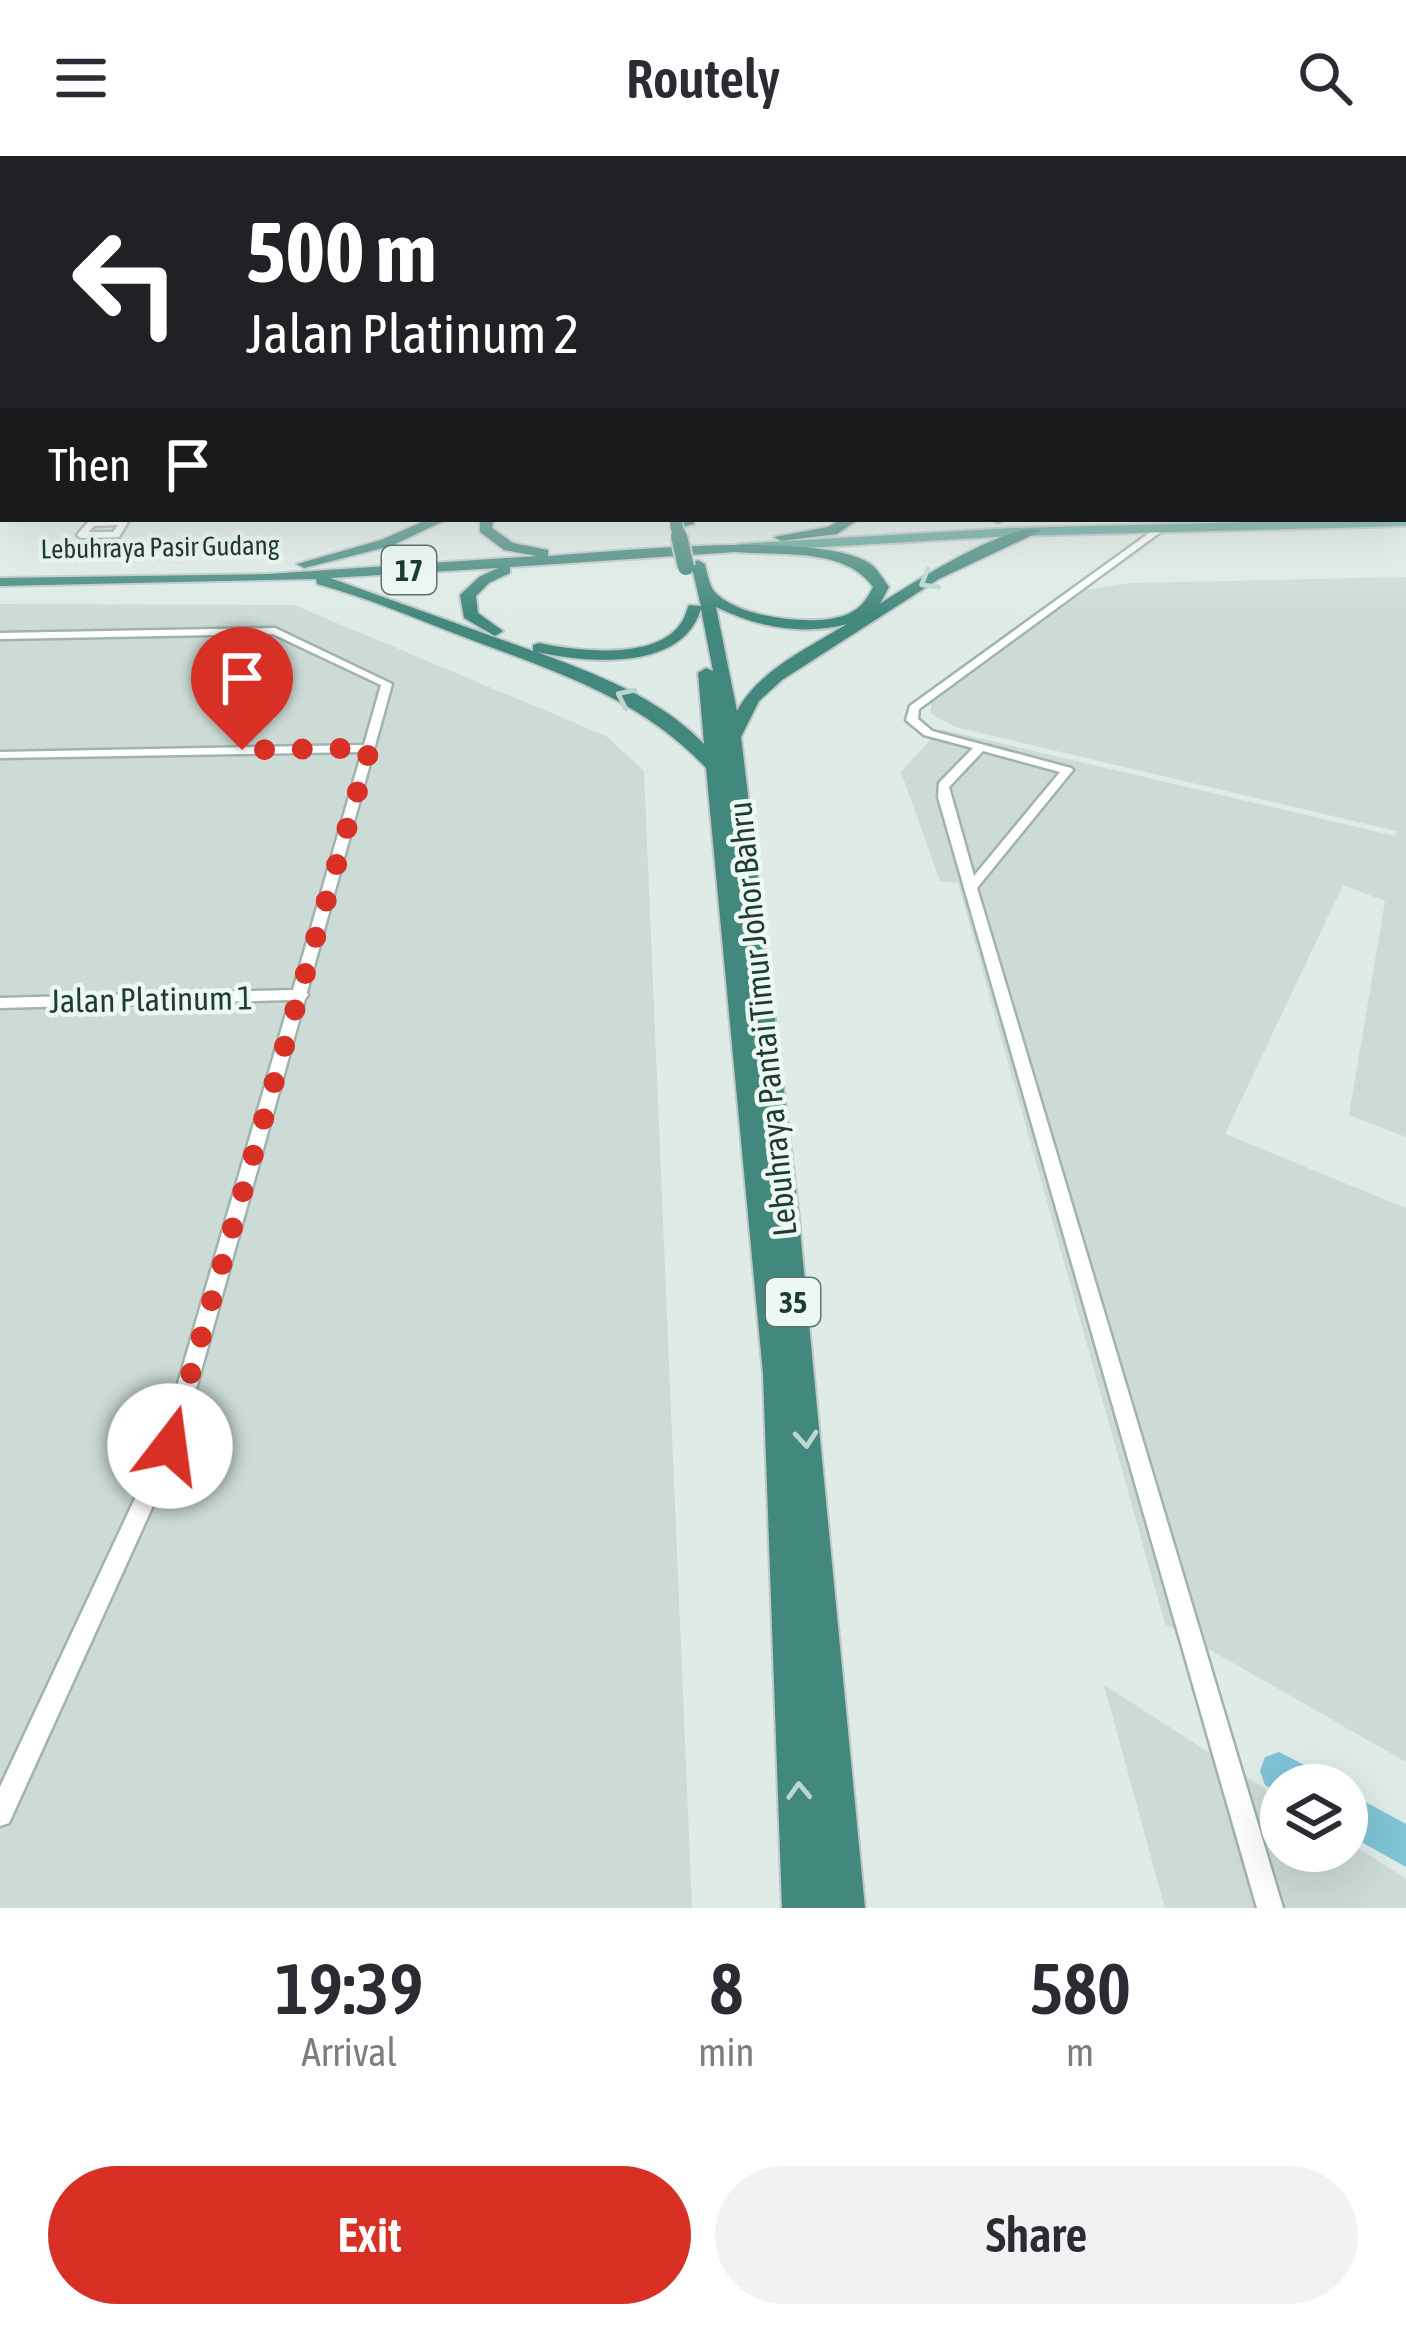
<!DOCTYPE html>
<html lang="en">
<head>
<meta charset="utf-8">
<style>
  :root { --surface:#fff; --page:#f2f2f3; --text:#2b2b33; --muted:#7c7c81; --accent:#d93025 }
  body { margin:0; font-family:"Asap Condensed",sans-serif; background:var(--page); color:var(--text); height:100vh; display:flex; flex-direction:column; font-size:45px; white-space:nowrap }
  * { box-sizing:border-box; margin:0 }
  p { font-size:39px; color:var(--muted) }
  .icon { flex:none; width:66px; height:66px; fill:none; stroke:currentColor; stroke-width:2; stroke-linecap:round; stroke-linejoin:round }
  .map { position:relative; height:1752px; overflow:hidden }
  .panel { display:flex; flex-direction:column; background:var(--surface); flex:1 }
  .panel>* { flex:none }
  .banner { position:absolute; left:0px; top:0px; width:1407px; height:366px; box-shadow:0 12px 48px #0002; background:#202124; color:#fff; overflow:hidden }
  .tools { position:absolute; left:1260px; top:1608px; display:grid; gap:24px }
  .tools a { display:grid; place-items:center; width:108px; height:108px; border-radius:50%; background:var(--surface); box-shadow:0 12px 48px #0002; font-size:60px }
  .pin { position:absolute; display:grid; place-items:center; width:102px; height:102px; color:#fff; margin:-123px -51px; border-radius:50% 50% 50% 0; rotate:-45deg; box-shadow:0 0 12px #0007 }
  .pin .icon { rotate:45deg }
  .me { position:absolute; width:132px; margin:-66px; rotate:15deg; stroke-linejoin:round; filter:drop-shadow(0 0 9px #0008) }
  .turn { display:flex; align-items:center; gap:42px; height:252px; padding:0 48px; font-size:54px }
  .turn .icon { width:156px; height:156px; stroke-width:2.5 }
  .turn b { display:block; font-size:84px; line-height:102px }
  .then { display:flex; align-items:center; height:114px; padding:0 48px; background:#0003; gap:24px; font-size:45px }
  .eta { display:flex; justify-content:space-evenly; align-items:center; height:204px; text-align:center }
  .eta b { font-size:72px; font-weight:600; line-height:84px }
  .primary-button { display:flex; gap:24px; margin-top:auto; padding:24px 48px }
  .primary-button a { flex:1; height:138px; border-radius:72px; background:var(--accent); color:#fff; font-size:48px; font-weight:600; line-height:138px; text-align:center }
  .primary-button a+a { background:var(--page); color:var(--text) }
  header { display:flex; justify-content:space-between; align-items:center; height:156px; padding:0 48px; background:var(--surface); font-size:54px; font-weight:600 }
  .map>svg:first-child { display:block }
  .built { fill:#ccdbd5 }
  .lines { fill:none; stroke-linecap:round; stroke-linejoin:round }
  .river { fill:#7fc4d7; fill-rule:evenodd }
  .minor-casing { stroke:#a1b3ae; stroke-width:5 }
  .tertiary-casing { stroke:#a1b3ae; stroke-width:4 }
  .primary-casing { stroke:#c0c8c7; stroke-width:4 }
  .trunk-casing { stroke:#c0c8c7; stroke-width:4 }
  .minor { fill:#fff; fill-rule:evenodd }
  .tertiary { fill:#fff; fill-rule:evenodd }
  .primary { fill:#5da597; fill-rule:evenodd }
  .trunk { fill:#42887c; fill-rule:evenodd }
  .trunk-bridge-far1-casing { stroke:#c0c8c7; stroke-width:15; stroke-linecap:butt }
  .trunk-bridge-casing { stroke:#c0c8c7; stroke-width:20; stroke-linecap:butt }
  .trunk-bridge-far1 { stroke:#42887c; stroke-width:12 }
  .trunk-bridge { stroke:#42887c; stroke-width:16 }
  .oneway { stroke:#bad6cf }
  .route { stroke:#d93025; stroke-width:21; stroke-dasharray:0 37.8 }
  .labels { text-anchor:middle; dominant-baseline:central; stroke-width:9; stroke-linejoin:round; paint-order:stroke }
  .far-street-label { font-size:27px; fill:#1e3c36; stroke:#eef8f3 }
  .shield { fill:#eef8f3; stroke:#5c746f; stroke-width:3 }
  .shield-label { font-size:30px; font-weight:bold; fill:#1e3c36 }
  .street-label { font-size:33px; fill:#1e3c36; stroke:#eef8f3 }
</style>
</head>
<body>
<header><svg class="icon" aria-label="menu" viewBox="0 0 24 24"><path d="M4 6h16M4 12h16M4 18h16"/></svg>Routely<svg class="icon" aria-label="search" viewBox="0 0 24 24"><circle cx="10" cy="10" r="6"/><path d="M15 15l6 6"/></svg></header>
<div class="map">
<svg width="1406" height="1752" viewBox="0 0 1406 1752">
  <rect width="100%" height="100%" fill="#deebe6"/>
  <!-- built -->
  <path class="built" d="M1406,421v560l-57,-22 36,-214 -42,-16 -118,249 181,74v554l-241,-138 -207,-741 -18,-2 -39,-109 39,-43 455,107 1,-5 -441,-104 -24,-13v-12l149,-111 48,-8z
    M0,448l294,1 312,131 38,35 48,1137h-692z
    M1104,1529l177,114v52h66v-10l59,38v29h-241z"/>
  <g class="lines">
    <!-- river -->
    <path class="river" d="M1279,1596l37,19 6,14h-41v9l-16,-9 -5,-14 5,-14z
      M1347,1636l59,32v43l-59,-33z"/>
    <!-- minor casing -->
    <g class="minor-casing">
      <path id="minor" d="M3,258v6l-3,1v-6z
        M1404,261h2v4h-2z
        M0,286h3v4h-3z
        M1404,346h2v6h-2z
        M124,363l4,3 -9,15 -38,1 -4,-3 11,-13zM118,369l-5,7h-25l6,-6z
        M993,363h9l-4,3z
        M1159,370l7,2 -247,181 -1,10 14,12 139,37 2,2 -96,118 306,1020h-26l-319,-1111 1,-14 34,-35 -49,-13 -18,-15 4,-14zM983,595l77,21 -86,104 -25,-89z
        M275,472l117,56 -85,308 1,3 -3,4 -125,447 -171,377 -9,3v-39l160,-342 130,-445 -290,8v-10l293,-8 69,-238 -362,6v-6l364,-7 17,-60 -108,-51 -273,5v-6z"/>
    </g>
    <!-- tertiary casing -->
    <g class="tertiary-casing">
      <path id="tertiary" d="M0,314h3v6h-3z"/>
    </g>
    <!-- primary casing -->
    <g class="primary-casing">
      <path id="primary" d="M1406,362v8l-394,10 -274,16 -7,-4 7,-4 274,-16z"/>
    </g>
    <!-- trunk casing -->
    <g class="trunk-casing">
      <path id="trunk" d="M429,363h19l-57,27 -87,22 -7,-4 84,-24z
        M480,363h14l-2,9 21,15 35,7v6c63,-4 279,-27 324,9 6,5 12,15 17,22l-9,17c27,-18 135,-86 161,-73l-102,48 -157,101 -23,21 -18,36 57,472 67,699h-83l-19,-534 -57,-606c-68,-73 -159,-99 -250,-134 -46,-18 -91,-37 -139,-50l-1,-5 -316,7v-8l268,-4 269,-18 -33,-6 -24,-18zM735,396c46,4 109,-5 138,35 -6,12 -12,21 -25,27 -31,14 -112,4 -134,-23 -5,-7 -7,-19 -9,-27l-7,-4 -7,4 10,42 -12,-1c-3,6 -4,13 -8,18 -25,38 -105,28 -142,20l-6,2v6l-203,-73 168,-10 -19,9 -19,18 4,23 31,18 8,-5 -25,-18 -2,-17 13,-13 21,-10v-6zM716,451c41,20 86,29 131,17 -39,24 -88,46 -110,87zM701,453l12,62 -7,-3 -8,5 6,71c-44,-46 -108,-70 -167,-92 51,11 145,20 164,-43z
        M679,363h14l1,5 -12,3z
        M842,363h17l-22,15 -56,7 -7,-4 54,-10z"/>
    </g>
    <!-- minor -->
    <use href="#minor" class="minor"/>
    <!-- tertiary -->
    <use href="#tertiary" class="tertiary"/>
    <!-- primary -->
    <use href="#primary" class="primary"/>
    <!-- trunk -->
    <use href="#trunk" class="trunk"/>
    <!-- trunk-bridge-far1 casing -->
    <g class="trunk-bridge-far1-casing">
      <path id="trunk-bridge-far1" d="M676,368l4,15"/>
    </g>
    <!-- trunk-bridge casing -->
    <g class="trunk-bridge-casing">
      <path id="trunk-bridge" d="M679,380l7,31"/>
    </g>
    <!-- trunk-bridge-far1 -->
    <use href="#trunk-bridge-far1" class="trunk-bridge-far1"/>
    <!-- trunk-bridge -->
    <use href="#trunk-bridge" class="trunk-bridge"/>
  </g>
  <!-- one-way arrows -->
  <defs><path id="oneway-chevron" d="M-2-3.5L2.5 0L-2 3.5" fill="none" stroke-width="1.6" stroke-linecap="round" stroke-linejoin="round" transform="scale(3)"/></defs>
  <g class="oneway">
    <use href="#oneway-chevron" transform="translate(928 425) rotate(149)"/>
    <use href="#oneway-chevron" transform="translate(625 541) rotate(-154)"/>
    <use href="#oneway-chevron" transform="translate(806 1283) rotate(85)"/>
    <use href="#oneway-chevron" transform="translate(799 1635) rotate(-92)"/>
  </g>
  <!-- sky -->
  <linearGradient id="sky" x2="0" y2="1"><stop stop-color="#7ebae1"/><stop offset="0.47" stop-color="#f0f6f4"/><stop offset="1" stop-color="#f0f6f4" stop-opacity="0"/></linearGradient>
  <rect width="1406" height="461" fill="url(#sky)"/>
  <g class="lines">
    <!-- route -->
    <path class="route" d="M170,1290l200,-698 -128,2"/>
  </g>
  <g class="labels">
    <!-- far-street labels -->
    <g class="far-street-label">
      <text transform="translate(160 391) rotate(-1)">Lebuhraya Pasir Gudang</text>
    </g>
    <!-- shield labels -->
    <g class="shield">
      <rect x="382" y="390" width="54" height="48" rx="9"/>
      <rect x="766" y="1122" width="54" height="48" rx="9"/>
    </g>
    <g class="shield-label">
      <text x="409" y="414">17</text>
      <text x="793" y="1146">35</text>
    </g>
    <!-- street labels -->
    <g class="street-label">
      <text transform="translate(151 843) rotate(-1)">Jalan Platinum 1</text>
      <text transform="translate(762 863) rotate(-96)">Lebuhraya Pantai Timur Johor Bahru</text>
    </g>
  </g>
</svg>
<div class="tools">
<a><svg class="icon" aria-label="layers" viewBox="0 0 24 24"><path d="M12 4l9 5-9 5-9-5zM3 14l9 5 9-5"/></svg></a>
</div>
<div class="pin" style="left:242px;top:594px;background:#d93025"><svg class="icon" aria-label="arrive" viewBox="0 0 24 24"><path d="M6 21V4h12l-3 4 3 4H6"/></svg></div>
<svg class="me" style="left:170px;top:1290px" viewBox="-20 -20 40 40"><circle r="19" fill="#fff"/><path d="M0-13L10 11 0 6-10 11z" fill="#d93025"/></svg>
<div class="banner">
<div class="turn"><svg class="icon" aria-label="left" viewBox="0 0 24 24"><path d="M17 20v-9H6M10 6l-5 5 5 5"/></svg><div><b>500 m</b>Jalan Platinum 2</div></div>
<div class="then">Then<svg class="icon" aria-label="arrive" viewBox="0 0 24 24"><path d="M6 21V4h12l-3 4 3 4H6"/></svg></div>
</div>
</div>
<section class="panel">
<div class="eta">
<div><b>19:39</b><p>Arrival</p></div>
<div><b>8</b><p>min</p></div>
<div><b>580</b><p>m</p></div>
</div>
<div class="primary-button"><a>Exit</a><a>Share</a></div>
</section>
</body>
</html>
